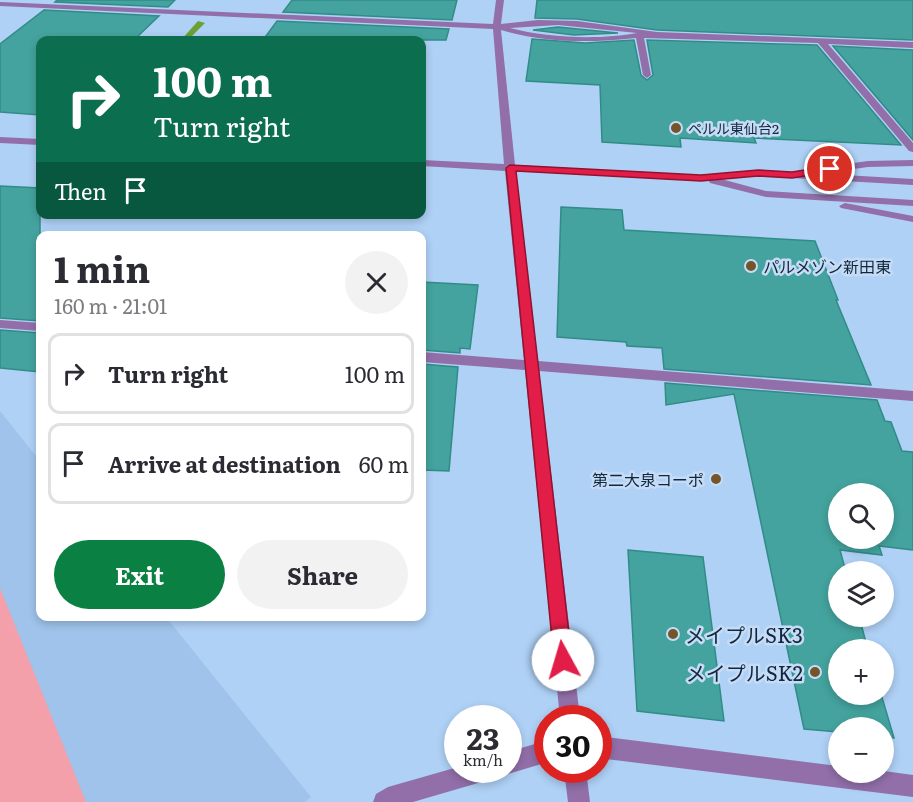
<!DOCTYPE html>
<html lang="en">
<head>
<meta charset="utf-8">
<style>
  :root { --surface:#fff; --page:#f2f2f3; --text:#2b2b33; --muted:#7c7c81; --line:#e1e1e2; --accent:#0b8043 }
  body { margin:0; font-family:Literata,"Noto Sans JP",serif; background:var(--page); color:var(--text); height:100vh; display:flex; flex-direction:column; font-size:22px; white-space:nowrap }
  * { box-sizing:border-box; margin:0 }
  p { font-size:20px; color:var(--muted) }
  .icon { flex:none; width:33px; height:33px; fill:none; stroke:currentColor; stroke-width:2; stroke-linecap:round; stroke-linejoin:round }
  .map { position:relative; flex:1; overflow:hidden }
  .sheet { position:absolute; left:36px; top:231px; width:390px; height:390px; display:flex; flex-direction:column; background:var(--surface); border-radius:12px; box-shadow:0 3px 9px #0003 }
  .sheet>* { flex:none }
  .hud { position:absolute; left:36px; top:36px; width:390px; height:183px; border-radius:12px; box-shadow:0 3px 9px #0003; background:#0b6e4f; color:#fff; overflow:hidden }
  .fabs { position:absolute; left:828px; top:483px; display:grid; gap:12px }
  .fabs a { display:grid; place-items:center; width:66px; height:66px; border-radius:50%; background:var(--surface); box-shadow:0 3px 9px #0003; font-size:30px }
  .speed { position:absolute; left:444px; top:705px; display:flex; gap:12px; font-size:30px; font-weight:700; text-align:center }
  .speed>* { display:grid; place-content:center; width:78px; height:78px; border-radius:50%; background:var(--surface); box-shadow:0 3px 9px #0003; line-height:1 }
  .speed small { font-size:15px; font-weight:400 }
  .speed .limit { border:9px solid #d22; background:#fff; color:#111 }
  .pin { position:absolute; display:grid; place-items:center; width:51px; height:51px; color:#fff; margin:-26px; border:3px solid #fff; border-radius:50%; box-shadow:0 2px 6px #0007 }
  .me { position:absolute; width:66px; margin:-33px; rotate:354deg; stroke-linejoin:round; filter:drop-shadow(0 0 4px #0008) }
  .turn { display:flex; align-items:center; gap:21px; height:126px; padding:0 18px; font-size:27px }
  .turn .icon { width:78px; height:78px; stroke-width:2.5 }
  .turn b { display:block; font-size:42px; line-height:51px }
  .then { display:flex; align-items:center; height:57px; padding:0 18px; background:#0003; gap:12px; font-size:22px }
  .round { display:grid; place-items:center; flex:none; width:63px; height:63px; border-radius:32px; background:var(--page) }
  .overview { display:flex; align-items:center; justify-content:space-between; height:102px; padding:0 18px }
  h1 { font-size:36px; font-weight:700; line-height:45px }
  .action { display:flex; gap:12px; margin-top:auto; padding:12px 18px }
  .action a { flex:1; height:69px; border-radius:36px; background:var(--accent); color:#fff; font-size:24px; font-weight:700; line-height:69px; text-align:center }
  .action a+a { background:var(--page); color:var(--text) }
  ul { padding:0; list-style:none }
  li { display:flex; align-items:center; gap:18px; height:81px; margin:0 12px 9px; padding:0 6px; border:3px solid var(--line); border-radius:12px }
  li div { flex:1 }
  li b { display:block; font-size:22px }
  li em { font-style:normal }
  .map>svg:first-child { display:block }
  .built { fill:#9fc3eb }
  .green { fill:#f4a0ab }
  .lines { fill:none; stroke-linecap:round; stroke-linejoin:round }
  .stream { fill:#6da034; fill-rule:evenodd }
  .building { fill:#44a39e; stroke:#318c88; stroke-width:1.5; fill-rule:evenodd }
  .minor { fill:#926fa9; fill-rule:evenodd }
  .route { fill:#e11d48; stroke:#92132f; stroke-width:1.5 }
  .poi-dot { fill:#74542a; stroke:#c6dcf6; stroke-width:2 }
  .labels { text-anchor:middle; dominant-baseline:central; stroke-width:5; stroke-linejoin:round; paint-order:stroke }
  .far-poi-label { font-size:14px; fill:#10273e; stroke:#c6dcf6; text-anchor:start }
  .poi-label { font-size:16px; fill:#10273e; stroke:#c6dcf6; text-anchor:start }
  .near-poi-label { font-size:20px; fill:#10273e; stroke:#c6dcf6; text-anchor:start }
</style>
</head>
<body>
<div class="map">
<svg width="913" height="802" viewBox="0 0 913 802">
  <rect width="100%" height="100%" fill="#afd1f6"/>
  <!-- built -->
  <path class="built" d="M0,411l40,50v155l126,1 145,180 -6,5h-305z"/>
  <!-- green -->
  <path class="green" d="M0,588l86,214h-86z"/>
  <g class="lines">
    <!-- stream -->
    <path class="stream" d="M198,21l7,2 -17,17h-7z"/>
  </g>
  <!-- building -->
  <path class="building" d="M57,0h118l-7,7 -113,-5z
    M292,0h165l-5,20 -169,-8z
    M537,0h376v40l-256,-10 -80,-11 -42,-1z
    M44,10l115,6 -23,22 -39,-1 -4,3h-53v75l-40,-3v-68z
    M277,21l172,8 -3,11h-183z
    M558,27l60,6 -44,2 -41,-5z
    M532,39l53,4 49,-3 7,35 6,5 6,-5 -6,-35 170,5 84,100 -147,-7 2,5 -76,-5 1,9 -79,-5 -2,-57 -74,-4z
    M833,46l80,4v90z
    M0,186l40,2v133l-40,-3z
    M561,207l61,3 2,20 191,11 23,59h-2l35,85 -207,-16 -2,-21 -35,-2 -1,-4 -69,-5z
    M422,282l56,3 -8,64 -10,-1v5l-38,-3z
    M0,330l40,3v39l-40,-4z
    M422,364l36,3 -9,104 -27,-1z
    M665,383l212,17 8,21 6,1 11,29 11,1v98l-34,-4 3,9 -42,-5 6,22h-8v44h21l9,34h-30v44h43l13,44 -10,-1v-9h-46v4l-34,-3 -70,-335 -68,11zM838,494h46v44h-46z
    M628,550l75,7 21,164 -87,-10z"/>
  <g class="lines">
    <!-- minor -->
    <path class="minor" d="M496,0h8l-3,24 37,-4 39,1 80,11 256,10v6l-85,-4 85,99v9l-4,-1 -91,-108 -174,-5 7,37 -4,3 -4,-3 -7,-37c-45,5 -91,5 -135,-8l14,135 186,10 57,-5 155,9v6l-155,-9 -37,3 45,12 147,9v6l-147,-9 -56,-14 -1,-2 -193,-10 22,190 375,30v10l-374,-30 41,347h-20l-35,-348 -103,-8v-10l102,8 -19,-189 -83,-5v-6l82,4 -11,-135 -493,-23v-4l493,22zM558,25l79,8c-37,7 -90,5 -127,-5z
      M0,137l40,2v6l-40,-2z
      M913,160v6l-45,1 -44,6 -5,-3 5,-3 44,-6z
      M845,203l68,13v6l-72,-14 -2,-2z
      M0,320l40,3v8l-40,-3z
      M598,736l240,30v6l46,-1 29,4v22l-315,-39z
      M548,740v22l-40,12 -8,-3 8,-1v-18z
      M458,767v3h38l-3,8 -8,3 -72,21h-40l3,-8 12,-7z
      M564,770h22l4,32h-22z"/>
  </g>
  <!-- route -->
  <path class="route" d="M510,165l191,10 57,-5 34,2 38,-6 5,3 -5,3 -38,6 -34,-2 -57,5 -185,-10 56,489 -2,6 -7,2 -6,-2 -3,-6 -48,-492z"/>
  <!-- markers -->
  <g class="poi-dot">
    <circle cx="676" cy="128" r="6"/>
    <circle cx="751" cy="266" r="6"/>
    <circle cx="716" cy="479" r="6"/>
    <circle cx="673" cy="634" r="6"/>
    <circle cx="815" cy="672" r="6"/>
  </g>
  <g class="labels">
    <!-- far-poi labels -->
    <g class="far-poi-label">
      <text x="688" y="128">ペルル東仙台2</text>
    </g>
    <!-- poi labels -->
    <g class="poi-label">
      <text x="763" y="266">パルメゾン新田東</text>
      <text x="704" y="479" text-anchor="end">第二大泉コーポ</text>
    </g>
    <!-- near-poi labels -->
    <g class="near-poi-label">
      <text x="685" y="634">メイプルSK3</text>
      <text x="803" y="672" text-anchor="end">メイプルSK2</text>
    </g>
  </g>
</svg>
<div class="fabs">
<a><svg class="icon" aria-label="search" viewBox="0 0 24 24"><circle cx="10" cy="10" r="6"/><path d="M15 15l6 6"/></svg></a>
<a><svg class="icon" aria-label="layers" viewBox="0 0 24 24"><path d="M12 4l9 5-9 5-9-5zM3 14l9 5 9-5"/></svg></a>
<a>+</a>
<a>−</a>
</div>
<div class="speed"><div>23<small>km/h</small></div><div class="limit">30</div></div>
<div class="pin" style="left:830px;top:169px;background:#d93025"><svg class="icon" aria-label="arrive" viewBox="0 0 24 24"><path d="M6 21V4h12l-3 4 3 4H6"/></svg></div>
<svg class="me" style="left:563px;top:660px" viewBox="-20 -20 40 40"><circle r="19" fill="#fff"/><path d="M0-13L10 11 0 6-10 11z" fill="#e11d48"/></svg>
<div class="hud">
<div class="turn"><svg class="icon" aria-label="right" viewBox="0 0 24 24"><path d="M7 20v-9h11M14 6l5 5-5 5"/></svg><div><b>100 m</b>Turn right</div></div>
<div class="then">Then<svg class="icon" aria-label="arrive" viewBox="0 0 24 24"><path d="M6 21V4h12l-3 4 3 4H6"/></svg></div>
</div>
<section class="sheet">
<div class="overview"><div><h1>1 min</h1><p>160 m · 21:01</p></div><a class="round"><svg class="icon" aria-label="close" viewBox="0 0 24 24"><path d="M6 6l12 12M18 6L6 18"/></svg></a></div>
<ul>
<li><svg class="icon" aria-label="right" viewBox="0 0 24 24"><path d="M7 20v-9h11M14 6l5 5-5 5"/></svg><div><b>Turn right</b></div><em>100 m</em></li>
<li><svg class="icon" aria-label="arrive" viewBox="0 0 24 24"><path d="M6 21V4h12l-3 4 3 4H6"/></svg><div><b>Arrive at destination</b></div><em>60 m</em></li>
</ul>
<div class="action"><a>Exit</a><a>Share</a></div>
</section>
</div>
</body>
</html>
